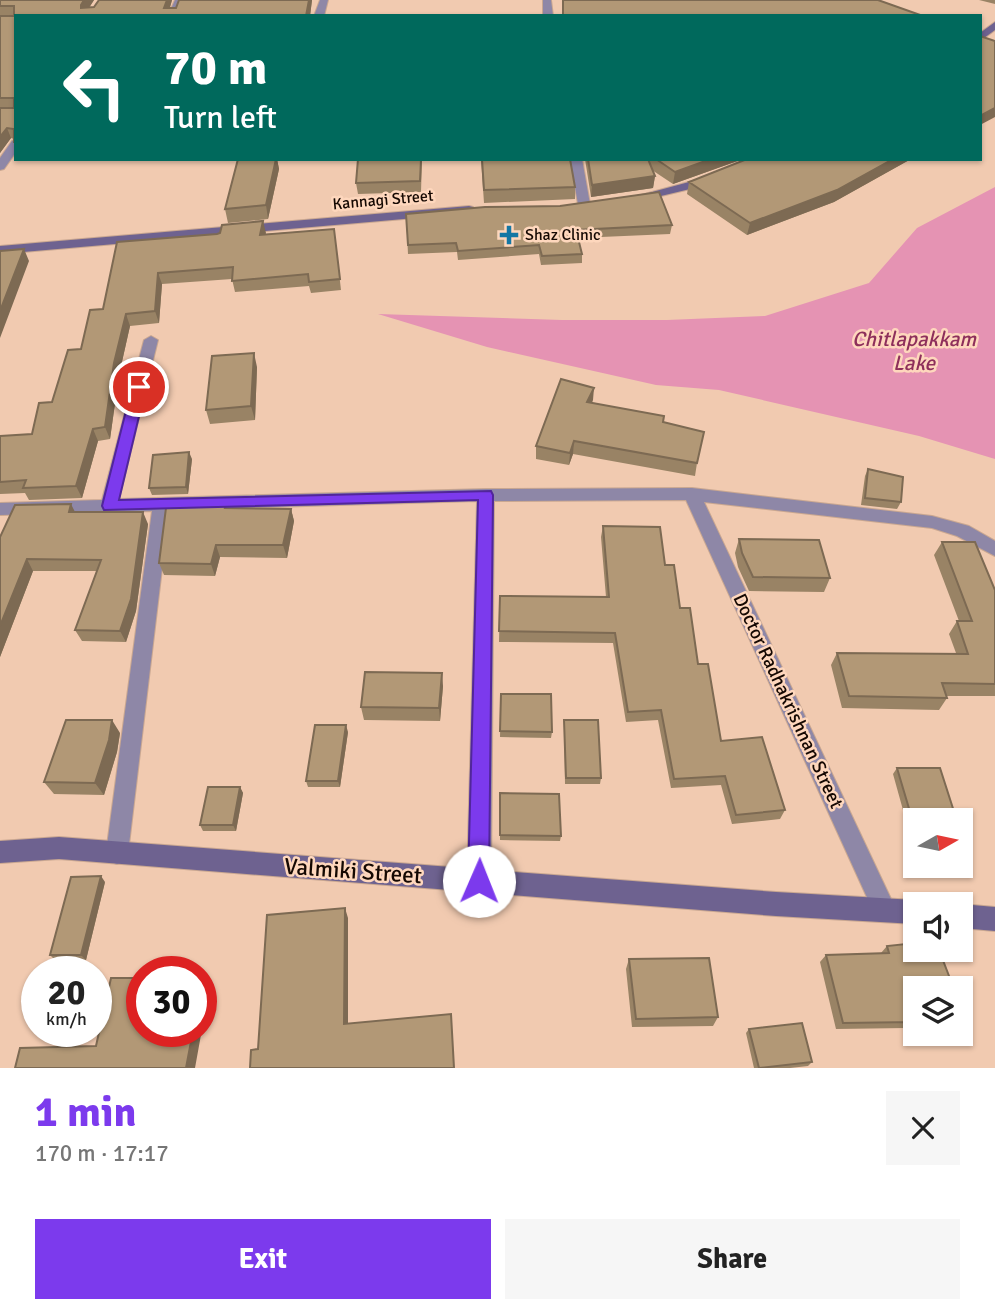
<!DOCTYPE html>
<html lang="en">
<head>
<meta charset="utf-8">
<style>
  :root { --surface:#fff; --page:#f6f6f6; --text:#222; --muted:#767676; --accent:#7c3aed }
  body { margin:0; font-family:Signika,sans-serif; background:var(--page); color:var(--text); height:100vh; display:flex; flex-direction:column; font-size:26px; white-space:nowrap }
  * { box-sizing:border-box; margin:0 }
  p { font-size:23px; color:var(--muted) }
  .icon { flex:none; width:38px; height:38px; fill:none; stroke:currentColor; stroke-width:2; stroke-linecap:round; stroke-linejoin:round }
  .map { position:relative; height:1068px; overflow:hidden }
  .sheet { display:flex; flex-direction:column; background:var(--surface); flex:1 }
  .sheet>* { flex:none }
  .top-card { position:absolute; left:14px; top:14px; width:968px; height:147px; border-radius:0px; box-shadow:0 2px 5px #0004; background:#00695c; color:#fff; overflow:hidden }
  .needle { width:46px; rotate:81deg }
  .buttons { position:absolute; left:903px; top:808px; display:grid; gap:14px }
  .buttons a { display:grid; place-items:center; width:70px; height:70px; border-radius:0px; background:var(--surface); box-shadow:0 2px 5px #0004; font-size:35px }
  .speed { position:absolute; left:21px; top:956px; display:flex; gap:14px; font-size:35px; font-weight:700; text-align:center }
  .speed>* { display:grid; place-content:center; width:91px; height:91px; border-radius:50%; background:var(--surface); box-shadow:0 2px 5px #0004; line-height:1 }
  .speed small { font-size:18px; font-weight:400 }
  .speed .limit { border:10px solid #d22; background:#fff; color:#111 }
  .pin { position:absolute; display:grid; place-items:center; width:60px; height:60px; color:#fff; margin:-30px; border:4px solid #fff; border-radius:50%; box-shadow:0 2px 7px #0007 }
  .me { position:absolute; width:77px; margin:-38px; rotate:1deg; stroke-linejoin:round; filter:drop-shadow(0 0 5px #0008) }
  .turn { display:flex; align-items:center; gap:24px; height:147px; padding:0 35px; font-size:32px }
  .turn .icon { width:91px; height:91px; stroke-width:2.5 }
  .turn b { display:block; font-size:49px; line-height:60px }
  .round { display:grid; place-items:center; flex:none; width:74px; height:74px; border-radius:0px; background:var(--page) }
  .overview { display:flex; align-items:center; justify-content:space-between; height:119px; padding:0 35px }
  h1 { font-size:42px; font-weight:800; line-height:52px; color:var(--accent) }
  .action { display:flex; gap:14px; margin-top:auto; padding:14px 35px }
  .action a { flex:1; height:80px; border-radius:0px; background:var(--accent); color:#fff; font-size:28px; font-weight:800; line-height:80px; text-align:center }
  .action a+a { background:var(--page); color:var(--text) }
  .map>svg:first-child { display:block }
  .water { fill:#e593b3 }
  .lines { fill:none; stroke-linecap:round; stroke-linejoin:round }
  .lane-casing { stroke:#c9a791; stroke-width:2 }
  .street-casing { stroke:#c9a791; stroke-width:2 }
  .secondary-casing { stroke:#c9a791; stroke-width:2 }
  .lane { fill:#8e87a7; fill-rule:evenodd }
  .street { fill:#8e87a7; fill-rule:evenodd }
  .secondary { fill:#6e6290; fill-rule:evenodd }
  .wall { fill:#998365 }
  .shaded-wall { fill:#7d6a53 }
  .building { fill:#b29876; stroke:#7d6a53; stroke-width:2 }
  .route { fill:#7c3aed; stroke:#51269a; stroke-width:2 }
  .poi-dot { fill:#1577a4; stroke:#fed7bd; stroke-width:2.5 }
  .labels { text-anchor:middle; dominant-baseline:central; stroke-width:5; stroke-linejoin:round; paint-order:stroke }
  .far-street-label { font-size:16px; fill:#150802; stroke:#fed7bd }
  .far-poi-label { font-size:16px; fill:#150802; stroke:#fed7bd; text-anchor:start }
  .street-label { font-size:19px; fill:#150802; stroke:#fed7bd }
  .water-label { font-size:21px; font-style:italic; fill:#8e2f5b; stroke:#fed7bd }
  .near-street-label { font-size:23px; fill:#150802; stroke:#fed7bd }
</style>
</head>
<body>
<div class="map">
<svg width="995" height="1068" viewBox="0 0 995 1068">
  <rect width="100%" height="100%" fill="#f1cab0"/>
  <!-- water -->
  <path class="water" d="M995,187v272l-76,-23 -200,-46 -63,-5 -169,-38 -109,-33 184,6h105l98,-4 104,-33 48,-55z"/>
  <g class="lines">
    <!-- lane casing -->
    <g class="lane-casing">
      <path id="lane" d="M175,0h8l-6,16h-9z"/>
    </g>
    <!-- street casing -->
    <g class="street-casing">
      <path id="street" d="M320,0h8l-4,16h-10z
        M543,0h8l2,16h-10z
        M16,140v12l-12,17 -4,1v-12l12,-17z
        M570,159h12l8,45 -2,3 -10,-3z
        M151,336l7,4 -39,159 367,-10 206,-1 240,28 37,10 26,15v15l-38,-20 -25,-8 -228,-26 188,399 4,8 -4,8 -8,4 -8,-4 -190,-417 -192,1 -3,380 -4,8 -8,3 -8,-3 -4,-8 10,-380 -308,9 -41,343 -3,8 -8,3 -8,-3 -3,-8 46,-342 -152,4v-12l102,-3 42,-160z"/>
    </g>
    <!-- secondary casing -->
    <g class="secondary-casing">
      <path id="secondary" d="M995,22v8l-15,11v-8z
        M711,176l4,1v6l-79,19 -6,-4z
        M469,206l4,1v6l-473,41v-8z
        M59,837l717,55 139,8 9,5h-9v19l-139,-8 -717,-57 -59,4v-22z
        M961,904l34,3v24l-34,-3z"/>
    </g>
    <!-- lane -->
    <use href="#lane" class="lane"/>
    <!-- street -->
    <use href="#street" class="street"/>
    <!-- secondary -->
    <use href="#secondary" class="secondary"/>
  </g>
  <!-- wall -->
  <path class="wall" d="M0,0h94l-5,8 5,-1 5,-7h73l-2,8 142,-8 -2,16h-294v131l-2,-5v-3l-3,-1 -11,15z
    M979,0h16v4z
    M238,159h39l2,10 -11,50 -40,4 -3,-14z
    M358,159h64l-1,33 -63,2 -2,-11z
    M481,159h89l5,28v12l-91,4z
    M585,159h158l-70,25 -21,-14 3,6 -2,12 -62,9z
    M747,159h164l-77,43 -87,33 -60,-41 2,-12z
    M406,214l266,11 -2,9 -92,4 4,16v9l-41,2 -2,-11 -81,6 -1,-8 -49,2z
    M263,221l2,13 69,-5 7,61 -30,3 -2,-7 -74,6 -3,-13 -70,5 -3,39 -29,3 -11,49 -9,64 -12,2 -16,57 -53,2 -4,-7 -25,1v-58l32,-2 20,-32 51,-93 114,-75z
    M257,367l-2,53 -45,4 -4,-14z
    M593,400l-1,3 71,19 34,41 -2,13 -122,-22 -4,11 -33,-6v-13z
    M192,459l-4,35 -36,1 -3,-7z
    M868,469l33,33 -4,7 -36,-4 4,-29z
    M184,505h42l1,3 64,1 3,12 -7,37 -67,-1 -5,19 -51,-1 -5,-12z
    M75,512l73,12 -12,87 -10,31 -44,-1 -7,-11 22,-59h-64l-33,86v-120z
    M603,526l62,39 33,99 23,77 64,69 -5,9 -48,5 -11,-39 -50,3 -13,-68 -32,2 -13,-79 -114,-1 1,-46 106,1 -5,-60z
    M739,539l91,39 -6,14 -75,-1 -11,-24 -3,-14z
    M942,542l53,48v106h-48v2l-8,12 -97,-2 -11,-43 6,-12h119l-7,-19 8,-13h2l-25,-66z
    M443,686l-3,35 -76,-1 -3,-13z
    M501,694l51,38 -1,6 -51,-1z
    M564,720l37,58 -1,6h-35z
    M348,732l-8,55h-32l-2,-6z
    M120,733l-3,19 -13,43 -50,-1 -10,-12z
    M897,768l18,53v7h-7l-15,-54z
    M240,787l3,6 -7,38h-33l-3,-6z
    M500,793l61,43 -1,5 -60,-1z
    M105,882l-19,78h-31l-5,-5z
    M887,946l28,43v45h32l-38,4 -3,-10 -70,1 -16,-67 6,-7 55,-2z
    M629,959l89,58 -5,9 -81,1 -6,-58z
    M961,1006l8,20 -8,6z
    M749,1029l63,33 -4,4 -18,2h-36l-8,-35z"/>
  <!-- shaded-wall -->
  <path class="shaded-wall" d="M84,0h10l-10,15 -3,-10z
    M167,0h5l-5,16 -3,-8z
    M309,0h3l-2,16h-4z
    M995,108v9l-15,8v-9z
    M7,128l4,10 -11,15v-16z
    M276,159h1l2,10 -11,50 -2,-14z
    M711,159h32l-70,25 2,-12z
    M893,159h18l-77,43 -87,33 3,-12z
    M655,176l-2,12 -62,9 1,-12z
    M263,221l3,12 -3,13 -3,-11z
    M24,249l5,12 -29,77v-27z
    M158,273l4,11 -3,39 -4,-12z
    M126,314l4,12 -11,49 -9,64 -5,-12 9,-64z
    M254,353l3,14 -2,53 -4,-14z
    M594,388l-1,12 -8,15 2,-13z
    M93,429l5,12 -16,57 -6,-12z
    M574,441l-1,13 -4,11 1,-12z
    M189,452l3,7 -4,35 -2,-7z
    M71,504l6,12 -8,-4z
    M291,509l3,12 -7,37 -4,-13z
    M143,512l5,12 -12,87 -10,31 -6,-11z
    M216,545l4,12 -5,19 -4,-12z
    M27,559l6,12 -33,86v-31z
    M442,673l1,13 -3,35 -1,-13z
    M112,720l8,13 -3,19 -13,43 -9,-12z
    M346,725l2,7 -8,55 -2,-6z
    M240,787l3,6 -7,38 -3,-6z
    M101,876l4,6 -19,78 -5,-5z
    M345,908l3,10v114l-4,-8z
    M203,976l7,9 -15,83h-9l7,-37h8v-46z"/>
  <!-- building -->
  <path class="building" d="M0,0h84l-3,5v3l13,-1 5,-7h68l-3,8h12l3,-8h130l-3,16h-290v126h-2v-13l-7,-1 -7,9v-29h14v-10h-14v-82h14v-10h-14z
    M563,0h315l45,16h-360z
    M980,36l15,5v67l-15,8z
    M238,159h38l-10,46 -41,4z
    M358,159h63l-1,22 -64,2z
    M482,159h88l5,28 -91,3z
    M588,159h60l7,17 -63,9z
    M656,159h55l-36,13z
    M747,159h146l-56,31 -87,33 -61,-41z
    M659,192l13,33 -96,5 6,24 -40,2 -3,-11 -81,6 -2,-8 -48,2 -2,-31 79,-7 75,-1z
    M263,221l-3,14 74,-6 6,50 -31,3 -1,-8 -76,7 1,-14 -75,6 -3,38 -29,3 -12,49 -9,64 -12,2 -17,57 -53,2 3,-8 -26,2v-46l32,-2 7,-31 13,-1 16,-52 13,-1 9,-39 13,-1 14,-67 100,-8 3,-1 2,-8z
    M24,249l-24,62v-60z
    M254,353l-3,53 -45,4 6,-54z
    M561,379l33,9 -7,14 77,14 -1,6 41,10 -7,31 -123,-22 -4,12 -34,-7z
    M189,452l-3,35 -37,1 4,-33z
    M868,469l35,8 -2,25 -36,-4z
    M167,500h15l-1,5h45l-1,3 66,1 -8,36h-67l-5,19 -52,-1z
    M71,504l-2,8h74l-12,87 -11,32 -45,-1 26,-70 -74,-1 -27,67v-89l15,-32z
    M603,526l57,1 5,38h9l6,43h10l8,56h10l13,77 41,-4 23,73 -49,5 -11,-39 -51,3 -13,-69 -33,2 -13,-79 -116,-2 1,-35 109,1z
    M739,539l80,1 11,38 -77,-1 -11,-24z
    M942,542h33l20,48v94l-53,-1 5,15 -98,-2 -12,-43 131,1 -11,-33h15z
    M365,672l77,1 -3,35 -78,-1z
    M501,694h50l1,38 -52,-1z
    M66,720h46l-3,20 -14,43 -51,-1z
    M564,720h34l3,58h-35z
    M315,725h31l-8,56h-32z
    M897,768h43l17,53h-42v1h-2z
    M208,787h32l-7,38h-33z
    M500,793l59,1 2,42 -61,-1z
    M101,876l-20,79h-31l21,-78z
    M345,908l-1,116 107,-10 3,54h-204l1,-18 7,-1 9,-134z
    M915,943v7h24l15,39h-39v36l-1,-3 -71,1 -17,-68 63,-2 -2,-7z
    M709,958l9,59 -82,2 -7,-60z
    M111,978h31v53h51l-7,37h-171l5,-20 76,-2z
    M961,1006l8,20 -8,1z
    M802,1023l10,39 -53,6 -10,-39z"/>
  <!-- route -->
  <path class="route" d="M139,383l7,4 -27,113 372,-9 2,4 -4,386 -3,7 -7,3 -8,-3 -3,-7 10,-381 -374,10 -2,-4 30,-119z"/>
  <!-- markers -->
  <path class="poi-dot" d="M505.5 224.5h7v7h7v7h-7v7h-7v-7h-7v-7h7z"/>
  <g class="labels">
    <!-- far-street labels -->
    <g class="far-street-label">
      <text transform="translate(383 200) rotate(-5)">Kannagi Street</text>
    </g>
    <!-- far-poi labels -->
    <g class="far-poi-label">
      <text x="525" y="235">Shaz Clinic</text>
    </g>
    <!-- street labels -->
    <g class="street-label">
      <text transform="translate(788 701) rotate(65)">Doctor Radhakrishnan Street</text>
    </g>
    <!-- water labels -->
    <g class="water-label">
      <text x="914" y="339">Chitlapakkam<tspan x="914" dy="24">Lake</tspan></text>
    </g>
    <!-- near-street labels -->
    <g class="near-street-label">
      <text transform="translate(353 871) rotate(4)">Valmiki Street</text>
    </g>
  </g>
</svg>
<div class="buttons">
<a><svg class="needle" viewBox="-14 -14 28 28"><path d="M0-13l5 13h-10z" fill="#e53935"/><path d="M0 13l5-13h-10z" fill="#767676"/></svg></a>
<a><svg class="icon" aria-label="sound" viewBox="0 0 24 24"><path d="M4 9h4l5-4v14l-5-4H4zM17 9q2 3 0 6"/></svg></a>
<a><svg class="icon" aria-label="layers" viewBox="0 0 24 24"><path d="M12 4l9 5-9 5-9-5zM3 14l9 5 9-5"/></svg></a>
</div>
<div class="speed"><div>20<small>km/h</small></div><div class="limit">30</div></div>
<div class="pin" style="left:139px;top:387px;background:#d93025"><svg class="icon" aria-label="arrive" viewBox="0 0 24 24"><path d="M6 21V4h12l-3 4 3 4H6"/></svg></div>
<svg class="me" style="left:479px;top:881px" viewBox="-20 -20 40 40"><circle r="19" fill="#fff"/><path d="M0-13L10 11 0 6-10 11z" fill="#7c3aed"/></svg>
<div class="top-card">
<div class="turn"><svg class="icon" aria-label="left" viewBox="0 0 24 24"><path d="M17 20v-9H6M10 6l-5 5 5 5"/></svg><div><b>70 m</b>Turn left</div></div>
</div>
</div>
<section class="sheet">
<div class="overview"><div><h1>1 min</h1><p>170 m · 17:17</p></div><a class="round"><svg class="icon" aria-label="close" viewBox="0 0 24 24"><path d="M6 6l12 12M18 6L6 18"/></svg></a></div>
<div class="action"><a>Exit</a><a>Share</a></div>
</section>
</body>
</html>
